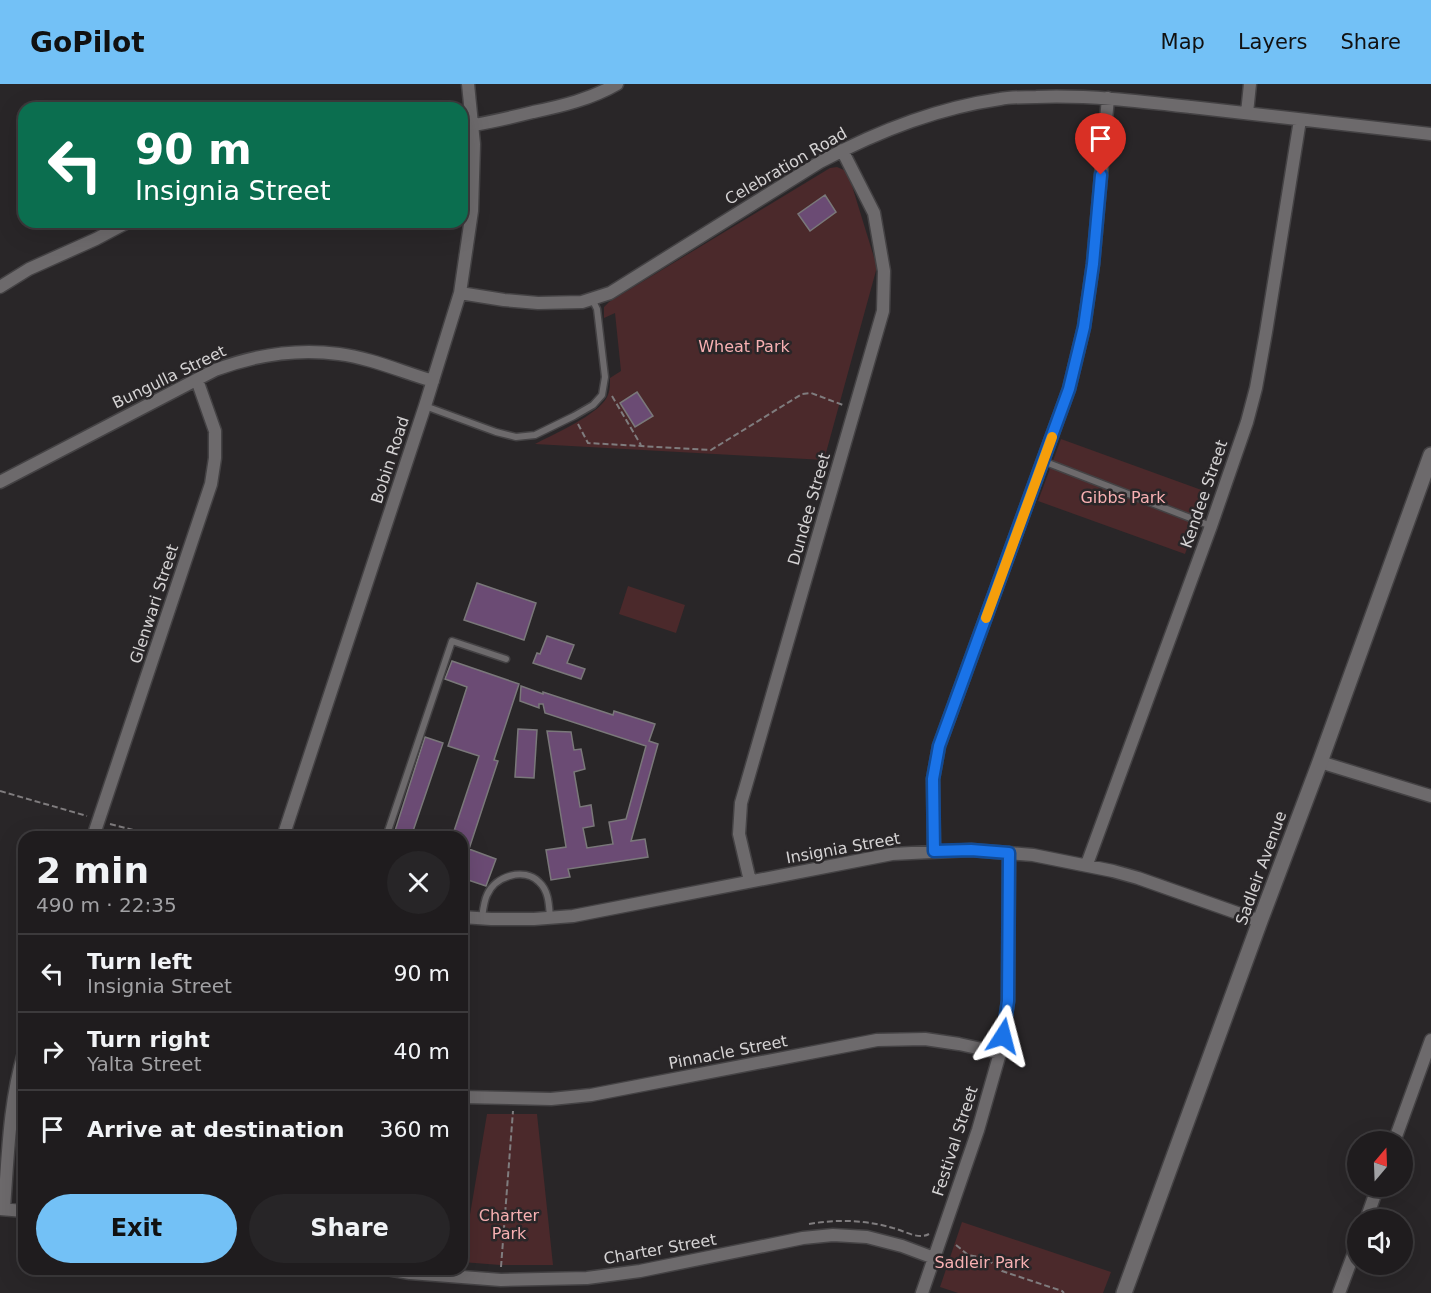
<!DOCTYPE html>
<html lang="en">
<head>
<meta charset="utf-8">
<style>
  :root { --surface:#1f1c1e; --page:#272527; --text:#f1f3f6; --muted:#a1a1a4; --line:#3c3a3c; --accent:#73c1f6 }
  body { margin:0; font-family:"DejaVu Sans",sans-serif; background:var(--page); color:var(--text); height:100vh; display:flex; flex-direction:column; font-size:22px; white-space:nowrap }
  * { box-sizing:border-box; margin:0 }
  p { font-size:20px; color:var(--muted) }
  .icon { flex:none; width:33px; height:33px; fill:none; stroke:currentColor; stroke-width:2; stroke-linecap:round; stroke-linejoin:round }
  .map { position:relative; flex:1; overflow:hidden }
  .side { position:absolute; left:18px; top:747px; width:450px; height:444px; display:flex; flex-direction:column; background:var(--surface); border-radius:18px; box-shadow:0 6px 24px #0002,0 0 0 2px var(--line) }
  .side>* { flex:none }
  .hud { position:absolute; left:18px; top:18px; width:450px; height:126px; border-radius:18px; box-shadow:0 6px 24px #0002,0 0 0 2px var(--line); background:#0b6e4f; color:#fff; overflow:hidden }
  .needle { width:39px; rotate:19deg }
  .buttons { position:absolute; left:1347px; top:1047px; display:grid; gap:12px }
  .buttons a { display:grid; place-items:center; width:66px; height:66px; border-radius:50%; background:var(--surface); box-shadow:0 6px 24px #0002,0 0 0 2px var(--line); font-size:30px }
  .pin { position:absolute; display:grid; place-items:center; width:51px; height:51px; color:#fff; margin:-62px -26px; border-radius:50% 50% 50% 0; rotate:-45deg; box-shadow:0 0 6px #0007 }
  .pin .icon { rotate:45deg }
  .me { position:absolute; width:66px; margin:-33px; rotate:9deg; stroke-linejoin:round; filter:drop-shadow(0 0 4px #0008) }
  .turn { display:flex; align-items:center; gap:21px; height:126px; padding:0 18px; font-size:27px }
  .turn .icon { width:78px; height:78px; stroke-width:2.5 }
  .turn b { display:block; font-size:42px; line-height:51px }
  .round { display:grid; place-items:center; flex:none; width:63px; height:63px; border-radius:32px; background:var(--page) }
  .summary { display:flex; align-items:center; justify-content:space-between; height:102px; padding:0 18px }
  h1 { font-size:36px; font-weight:700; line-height:45px }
  .cta { display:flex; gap:12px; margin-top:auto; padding:12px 18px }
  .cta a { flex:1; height:69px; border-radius:36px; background:var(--accent); color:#111; font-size:24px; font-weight:700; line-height:69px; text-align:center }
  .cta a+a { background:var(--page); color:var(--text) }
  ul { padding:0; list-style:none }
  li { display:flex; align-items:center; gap:18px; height:78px; padding:0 18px; border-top:2px solid var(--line) }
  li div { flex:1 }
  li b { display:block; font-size:22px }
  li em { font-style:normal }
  header { display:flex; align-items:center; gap:36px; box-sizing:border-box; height:84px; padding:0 30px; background:var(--accent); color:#111 }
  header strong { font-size:28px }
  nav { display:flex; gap:33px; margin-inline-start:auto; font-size:21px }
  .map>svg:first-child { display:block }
  .green { fill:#4b292b }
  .building { fill:#6b4b74; stroke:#7a787a; stroke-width:1.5 }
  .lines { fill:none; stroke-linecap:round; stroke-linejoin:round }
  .service-casing { stroke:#444244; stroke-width:9 }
  .minor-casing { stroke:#444244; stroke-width:15 }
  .tertiary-casing { stroke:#444244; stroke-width:18 }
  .path { stroke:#7f7c7e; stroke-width:2; stroke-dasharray:6 3; stroke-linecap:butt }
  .service { stroke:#6d6a6c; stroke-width:6 }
  .minor { stroke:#6d6a6c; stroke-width:12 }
  .tertiary { stroke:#6d6a6c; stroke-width:15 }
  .route-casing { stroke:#114b97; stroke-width:15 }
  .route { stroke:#1a73e8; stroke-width:10 }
  .slow { stroke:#f59e0b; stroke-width:10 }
  .labels { text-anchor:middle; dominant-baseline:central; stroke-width:5; stroke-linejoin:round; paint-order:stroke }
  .street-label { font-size:16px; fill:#d5d3d4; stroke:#292628 }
  .park-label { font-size:16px; fill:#f7b0b2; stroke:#292628 }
</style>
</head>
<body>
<header>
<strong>GoPilot</strong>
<nav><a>Map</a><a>Layers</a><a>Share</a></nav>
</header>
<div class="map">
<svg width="1431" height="1209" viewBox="0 0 1431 1209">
  <rect width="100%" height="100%" fill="#292628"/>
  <!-- green -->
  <path class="green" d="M837,83l7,3 5,6 28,91 -53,193 -289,-16c19,-10 63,-29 72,-47 3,-6 3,-12 3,-19l11,-7 -6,-58 -11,5v-11l5,-5 221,-134z
    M1061,355l146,53 -22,62 -147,-53z
    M628,502l57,19 -9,28 -57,-19z
    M487,1030h50l16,151h-53l-38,-3z
    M962,1138l149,50 -8,21h-145l-18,-6z"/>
  <!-- building -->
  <path class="building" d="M825,111l11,17 -26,19 -12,-17z
    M637,308l16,24 -18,11 -15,-24z
    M477,499l59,20 -12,37 -60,-20z
    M547,552l27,9 -7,18 18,6 -4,10 -48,-16 4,-10 3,1z
    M452,577l67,23 -25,76 4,1 -29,88 27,10 -10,27 -24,-8v-41h-10l27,-81 -31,-10 19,-59 -22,-8z
    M521,602l22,8v-2l70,23 1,-4 41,13 -6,17 9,3 -27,97 14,-2 3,18 -80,12 2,8 -19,3 -5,-30 20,-3 -19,-116 24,1 3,18 7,-1 4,20 -11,3 6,35 11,-2 3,21 -11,2 4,20 26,-4 -4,-22 17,-3 20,-73 -101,-33 -2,-9h-4v4l-19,-7z
    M518,645l19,1 -3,48 -19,-1z
    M425,653l18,6 -32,94h-18z"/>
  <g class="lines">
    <!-- service casing -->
    <g class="service-casing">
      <path id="service" d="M425,322l71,26 20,5 19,-2 39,-19 19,-11 9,-10 3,-18 -8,-68 -5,-10
        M1043,377l168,65
        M386,753l66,-196 54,18
        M482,834c1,-7 2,-17 5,-23 8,-19 37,-28 52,-13 10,9 10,23 11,36"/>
    </g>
    <!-- minor casing -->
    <g class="minor-casing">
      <path id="minor" d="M1247,29l3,-29
        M473,41c20,-3 40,-8 60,-13 29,-6 58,-13 84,-28
        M0,203l29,-18 67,-30 32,-17
        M460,209l44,7 34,3 44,-1 28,-9 210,-131c56,-30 117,-54 180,-63 11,-2 24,-2 36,-2 52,-2 103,4 155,10 80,9 160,18 240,27
        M0,398l215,-112c40,-15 81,-22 124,-16 32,4 63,18 94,27
        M1320,678l111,34
        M93,753l118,-353 4,-26v-27l-18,-51
        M283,753l142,-431 35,-113 12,-82 2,-67 -6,-60
        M934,767l-1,-72 6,-33 130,-357 15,-62 9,-63 15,-166
        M1087,780l124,-338 36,-104 9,-34 10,-56 34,-212
        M750,797l-11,-47 2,-31 142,-492 1,-40 -10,-58 -32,-63
        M462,833l29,2h43l39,-3 319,-62 79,-4 62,5 80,16 25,7 122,43
        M462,1013l89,2 40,-4 286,-55 48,-1 34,5 41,9
        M1394,1058l37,-102
        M4,1124c4,-52 5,-105 20,-155
        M0,1125l24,2
        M1366,1136l12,-34
        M387,1185l23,4 91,7 86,-2 53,-7 163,-33 30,-3 34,2 35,9 32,12
        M922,1209l56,-163 22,-77 8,-52 1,-148
        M1339,1209l19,-51"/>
    </g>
    <!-- tertiary casing -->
    <g class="tertiary-casing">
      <path id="tertiary" d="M1124,1209l136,-372 60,-159 111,-307"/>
    </g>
    <!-- path -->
    <path class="path" d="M612,312l29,49
      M578,340l10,19 123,7 91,-56 9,-1 32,12
      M0,707l87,25
      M110,740l51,13
      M809,1140c28,-5 57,-4 84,4 12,3 25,12 36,6
      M956,1161l12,10 18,3 16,13 60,20 2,2
      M626,1175l16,-2
      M501,1183l12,-156"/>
    <!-- service -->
    <use href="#service" class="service"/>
    <!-- minor -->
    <use href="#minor" class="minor"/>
    <!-- tertiary -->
    <use href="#tertiary" class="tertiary"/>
  </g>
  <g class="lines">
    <!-- route casing -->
    <g class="route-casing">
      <path id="route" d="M1003,952l5,-35 1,-148 -38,-3 -37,1 -1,-72 6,-33 130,-357 15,-62 9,-63 8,-89"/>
    </g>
    <!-- route -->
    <use href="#route" class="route"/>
    <!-- slow -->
    <path class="slow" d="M986,534l66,-181"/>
  </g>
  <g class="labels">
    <!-- street labels -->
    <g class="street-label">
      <text transform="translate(786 82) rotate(-30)">Celebration Road</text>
      <text transform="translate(169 293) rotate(-26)">Bungulla Street</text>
      <text transform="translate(390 376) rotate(-72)">Bobin Road</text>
      <text transform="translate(1204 410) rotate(-71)">Kendee Street</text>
      <text transform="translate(809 425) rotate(-74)">Dundee Street</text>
      <text transform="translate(154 520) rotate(-72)">Glenwari Street</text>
      <text transform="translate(843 764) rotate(-10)">Insignia Street</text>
      <text transform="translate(1261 784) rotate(-70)">Sadleir Avenue</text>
      <text transform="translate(728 968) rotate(-11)">Pinnacle Street</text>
      <text transform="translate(955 1057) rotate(-72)">Festival Street</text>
      <text transform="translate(660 1165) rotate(-10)">Charter Street</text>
    </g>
    <!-- park labels -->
    <g class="park-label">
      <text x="744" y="262">Wheat Park</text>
      <text x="1123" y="413">Gibbs Park</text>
      <text x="509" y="1131">Charter<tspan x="509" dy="18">Park</tspan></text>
      <text x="982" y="1178">Sadleir Park</text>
    </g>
  </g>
</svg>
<div class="buttons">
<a><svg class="needle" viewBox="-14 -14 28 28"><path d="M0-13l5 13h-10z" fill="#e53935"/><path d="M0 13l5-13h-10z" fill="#a1a1a4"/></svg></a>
<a><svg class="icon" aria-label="sound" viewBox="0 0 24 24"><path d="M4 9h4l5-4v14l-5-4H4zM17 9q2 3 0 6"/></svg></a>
</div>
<div class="pin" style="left:1101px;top:91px;background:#d93025"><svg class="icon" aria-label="arrive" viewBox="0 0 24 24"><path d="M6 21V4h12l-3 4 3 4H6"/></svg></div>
<svg class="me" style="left:1003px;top:952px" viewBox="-20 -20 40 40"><path d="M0-17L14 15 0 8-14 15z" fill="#1a73e8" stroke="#fff" stroke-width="4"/></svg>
<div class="hud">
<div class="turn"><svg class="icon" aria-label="left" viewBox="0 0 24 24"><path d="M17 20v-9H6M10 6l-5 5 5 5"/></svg><div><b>90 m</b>Insignia Street</div></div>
</div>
<section class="side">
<div class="summary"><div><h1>2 min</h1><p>490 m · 22:35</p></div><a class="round"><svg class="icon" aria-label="close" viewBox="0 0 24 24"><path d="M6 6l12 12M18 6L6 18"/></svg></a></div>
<ul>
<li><svg class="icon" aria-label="left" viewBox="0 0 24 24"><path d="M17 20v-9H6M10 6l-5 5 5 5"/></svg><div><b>Turn left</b><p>Insignia Street</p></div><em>90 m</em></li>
<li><svg class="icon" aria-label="right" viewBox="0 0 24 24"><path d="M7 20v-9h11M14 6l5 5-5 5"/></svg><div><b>Turn right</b><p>Yalta Street</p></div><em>40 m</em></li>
<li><svg class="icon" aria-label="arrive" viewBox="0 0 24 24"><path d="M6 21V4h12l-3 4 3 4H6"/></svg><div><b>Arrive at destination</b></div><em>360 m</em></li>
</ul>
<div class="cta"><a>Exit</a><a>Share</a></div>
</section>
</div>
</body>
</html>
